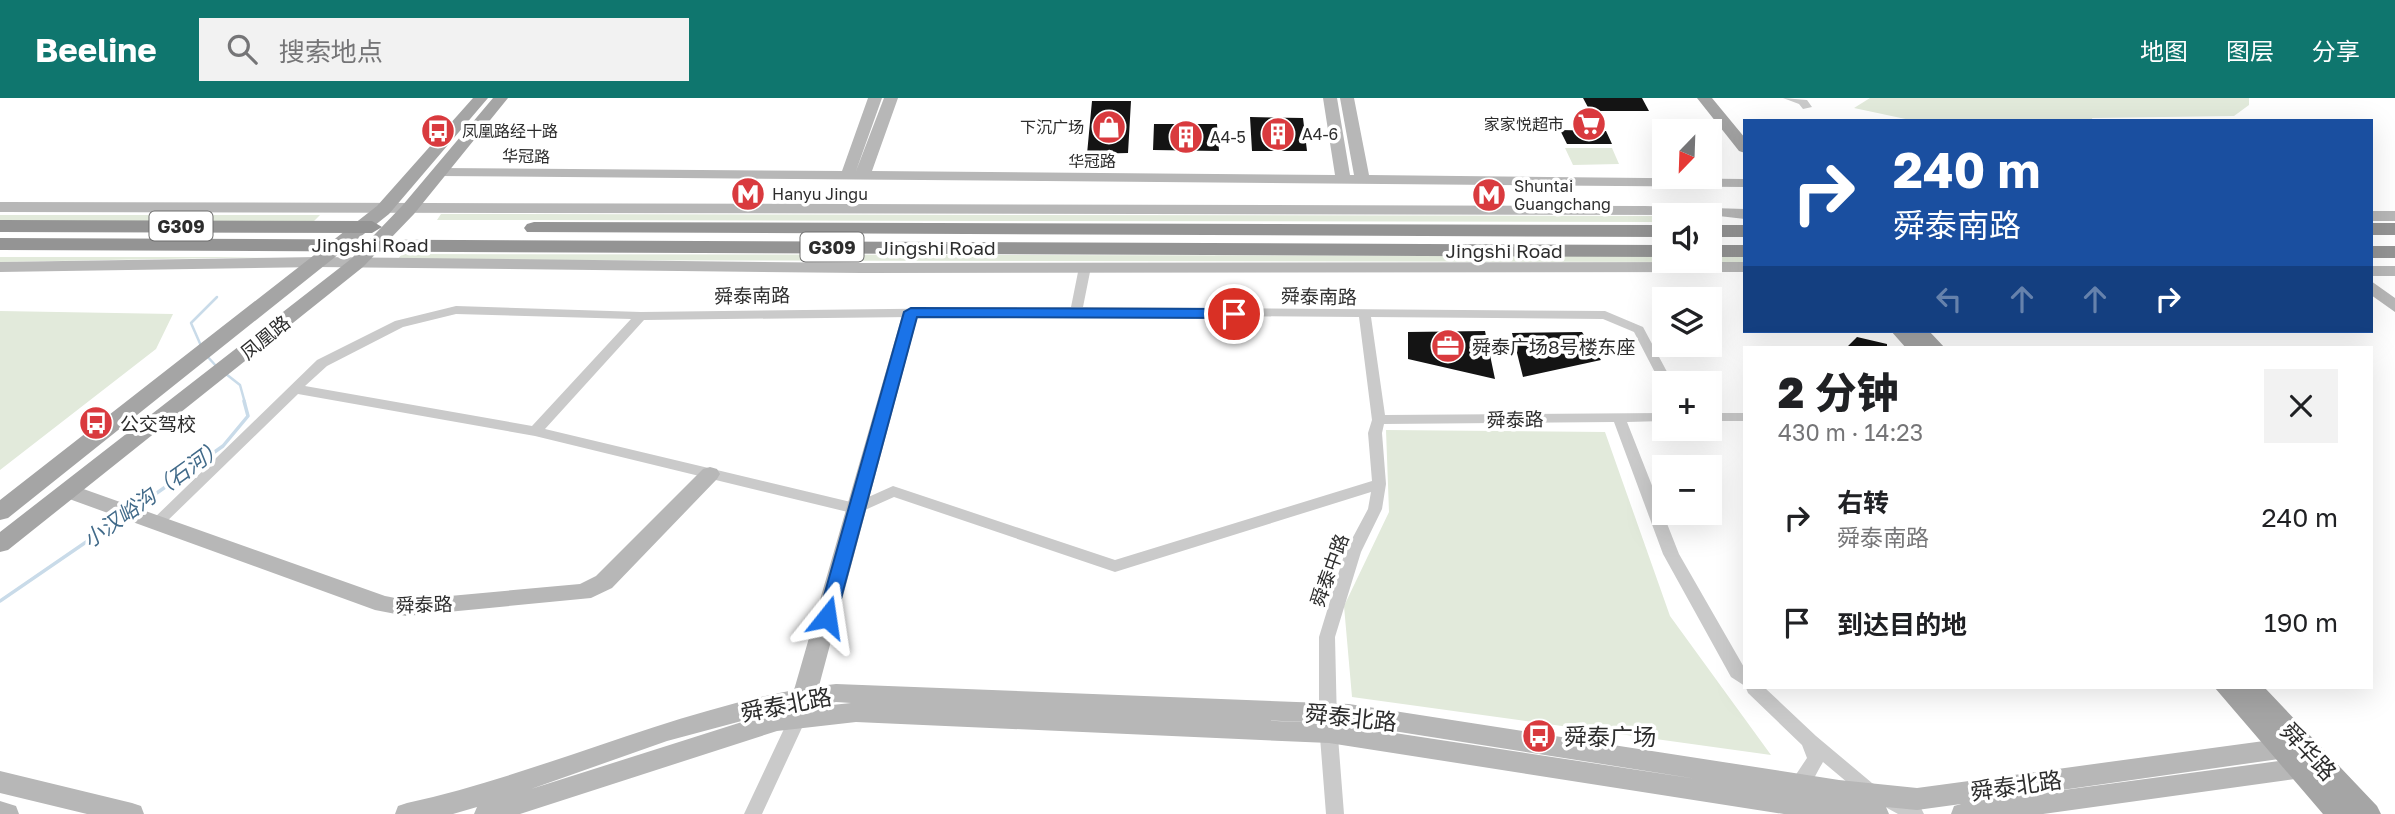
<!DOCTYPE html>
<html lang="zh">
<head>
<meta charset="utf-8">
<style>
  :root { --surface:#fff; --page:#f2f2f2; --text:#202124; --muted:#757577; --accent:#0f766e }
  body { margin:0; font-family:"Golos Text","Noto Sans SC",sans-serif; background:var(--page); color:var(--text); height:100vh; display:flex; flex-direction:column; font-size:26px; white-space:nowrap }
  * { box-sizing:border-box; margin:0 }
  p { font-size:23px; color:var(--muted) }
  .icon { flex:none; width:38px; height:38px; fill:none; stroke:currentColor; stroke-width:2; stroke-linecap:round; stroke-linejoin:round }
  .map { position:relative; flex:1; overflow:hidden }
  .details { position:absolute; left:1743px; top:248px; width:630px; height:343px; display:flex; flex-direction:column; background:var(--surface); border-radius:0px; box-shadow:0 7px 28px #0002 }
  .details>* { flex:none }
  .guide { position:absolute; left:1743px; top:21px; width:630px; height:214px; border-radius:0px; box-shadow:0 7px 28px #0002; background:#1a4fa0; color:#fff; overflow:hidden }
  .needle { width:46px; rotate:203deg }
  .controls { position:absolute; left:1652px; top:21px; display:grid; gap:14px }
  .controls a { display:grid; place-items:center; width:70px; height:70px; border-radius:0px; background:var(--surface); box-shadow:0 7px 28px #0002; font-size:35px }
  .pin { position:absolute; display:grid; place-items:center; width:60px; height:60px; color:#fff; margin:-30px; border:4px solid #fff; border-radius:50%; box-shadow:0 2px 7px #0007 }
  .me { position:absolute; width:77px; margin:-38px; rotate:15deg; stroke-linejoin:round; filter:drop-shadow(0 0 5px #0008) }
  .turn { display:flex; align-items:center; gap:24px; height:147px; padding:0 35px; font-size:32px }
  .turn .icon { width:91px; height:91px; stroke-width:2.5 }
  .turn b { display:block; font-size:49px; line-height:60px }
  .lanes { display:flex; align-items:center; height:66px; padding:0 35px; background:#0003; justify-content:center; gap:35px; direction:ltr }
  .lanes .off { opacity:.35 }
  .round { display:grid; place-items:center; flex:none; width:74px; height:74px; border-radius:0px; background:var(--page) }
  .summary { display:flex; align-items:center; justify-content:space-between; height:119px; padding:0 35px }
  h1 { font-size:42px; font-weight:800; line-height:52px }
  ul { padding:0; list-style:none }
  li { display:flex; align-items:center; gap:21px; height:105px; padding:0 35px }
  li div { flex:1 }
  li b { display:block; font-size:26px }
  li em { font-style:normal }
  header { display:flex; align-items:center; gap:42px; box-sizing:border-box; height:98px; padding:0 35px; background:var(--accent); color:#fff }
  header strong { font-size:33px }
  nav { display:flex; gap:38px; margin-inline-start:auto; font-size:24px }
  .search { width:490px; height:63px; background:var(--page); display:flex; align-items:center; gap:18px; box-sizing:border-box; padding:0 24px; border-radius:0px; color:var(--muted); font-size:26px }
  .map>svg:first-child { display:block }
  .green { fill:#e2eadb }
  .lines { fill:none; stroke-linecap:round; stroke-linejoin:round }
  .stream-far1 { stroke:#c9dbe9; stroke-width:2.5 }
  .stream { stroke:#c9dbe9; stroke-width:3.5 }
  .building { fill:#141414 }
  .street { fill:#cacaca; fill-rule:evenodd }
  .secondary { fill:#b7b7b7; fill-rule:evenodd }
  .primary { fill:#a5a5a5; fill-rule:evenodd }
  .highway { fill:#949494; fill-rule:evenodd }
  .route { fill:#1a73e8; stroke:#114b97; stroke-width:2 }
  .labels { text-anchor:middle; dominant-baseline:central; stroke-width:7; stroke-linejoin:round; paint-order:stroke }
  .far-poi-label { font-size:16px; fill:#2d2d2d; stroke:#fff; text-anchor:start }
  .far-street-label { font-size:16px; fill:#2d2d2d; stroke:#fff }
  .shield { fill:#fff; stroke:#6c6c6c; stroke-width:2 }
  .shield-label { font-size:18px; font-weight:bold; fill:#2d2d2d }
  .street-label { font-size:19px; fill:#2d2d2d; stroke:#fff }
  .poi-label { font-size:19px; fill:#2d2d2d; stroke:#fff; text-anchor:start }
  .water-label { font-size:21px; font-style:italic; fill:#416a89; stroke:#fff }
  .near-street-label { font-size:23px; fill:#2d2d2d; stroke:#fff }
  .near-poi-label { font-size:23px; fill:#2d2d2d; stroke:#fff; text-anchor:start }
</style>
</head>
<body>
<header>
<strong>Beeline</strong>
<div class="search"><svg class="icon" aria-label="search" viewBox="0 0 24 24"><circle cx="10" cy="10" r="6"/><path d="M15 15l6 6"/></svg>搜索地点</div>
<nav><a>地图</a><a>图层</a><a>分享</a></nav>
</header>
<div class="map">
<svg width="2395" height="716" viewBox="0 0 2395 716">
  <rect width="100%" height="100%" fill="#fff"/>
  <!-- green -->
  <path class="green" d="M1870,0h379v7l-15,11 -142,2 1,3h-178l-61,-13z
    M1565,50h47l7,16 -46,1z
    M441,116l1223,2v6l-1227,-2z
    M0,117h320l-6,6h-314z
    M402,156l1262,2v5h46v-5h35v6l-1348,-2z
    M0,159h272l-272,5z
    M0,213l173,3 -17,35 -156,121z
    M1386,332l219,2 65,184 101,139 -419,-58 -8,-91 45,-94z"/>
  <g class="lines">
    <!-- stream-far1 -->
    <path class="stream-far1" d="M202,250l-11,-25 26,-26
      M206,257l11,12
      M226,276l14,11 5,18"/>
    <!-- stream -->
    <path class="stream" d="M133,412l90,-64 25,-30 -4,-15
      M0,503l124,-85"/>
  </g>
  <!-- building -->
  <path class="building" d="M1583,0h59l7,13h-59z
    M1092,3h39l-3,52 -41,1z
    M1250,19l53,1 4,33h-55z
    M1154,26h63l2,27 -66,-1z
    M1560,32l46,1 6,13h-45z
    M1485,233l10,48 -87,-20v-27z
    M1582,234l19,28 -78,17 -11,-44z
    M1857,239l30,7v4h-41z"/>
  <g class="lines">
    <!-- street -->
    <path class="street" d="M1783,0l24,2 5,7 -9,2 -4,-5z
      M1085,165l6,4 -8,40 522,4 38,16 30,56h-9v3h-2l-28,-54 -31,-13 -232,-2 14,98 279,-2v8l-37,1 52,132 66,115v17l-14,-9 -68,-123 -49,-132 -230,2 -2,9 4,51 -4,25 -21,43 -26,85 2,87 7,90h-18l-7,-90v-87l26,-85 23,-43 3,-17 -256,80 -221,-75 -38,17 -321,-78 -237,-42 -137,133h-10l-2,-4 168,-163 78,-39 61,-15 185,6 430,-5 8,-40zM456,216l175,5 -99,107 -227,-40 22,-20 76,-39zM1076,217l283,2 13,103 -4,13 4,48 -257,79 -222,-74 -38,17 -310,-74 99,-109z
      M1710,315h35v8h-35z
      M1746,590h19l51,48 56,47 49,25 3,6h-26l-38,-21 -37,-31c-9,15 -15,35 -35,27l-3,-5 3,-5 7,-3 12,-18 -5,-13 -54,-52z
      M797,614l6,2 3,5 -44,95h-18l47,-100z"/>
    <!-- secondary -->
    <path class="secondary" d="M868,0h14l-26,73 28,-73h14l-26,73 463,4 -12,-77h14l13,77h4l-14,-77h14l15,77 375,4 1,8 -1305,-11 -7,-4 7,-4 402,3z
      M0,104l1645,4 100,3v10l-35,-4 -1710,-3z
      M2371,113h24v10h-24z
      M318,159l544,6 883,-1v10l-883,1 -544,-6 -318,5v-10z
      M2371,168h24v10h-24z
      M2371,183l24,17v14l-24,-17z
      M911,209l8,5 -100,374 17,-2 513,20 490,76 78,8 376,-51 8,3 4,7 -4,7 -8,3 -274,39 290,-39 9,3 3,7 -3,7 -9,3 -266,37h-92l3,-8 7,-2 -44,6 -31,-3 3,7h-105l-455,-71 -473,-21 -79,9 -257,83h-46l3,-7 -24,7h-58l3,-8 9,-3c132,-29 254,-88 387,-113l109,-378zM836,604l15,1 -38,4v-1zM764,617l-233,74 136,-48zM1208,620l141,6 348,55 -368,-56z
      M710,369l7,2 3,5 -3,5 -105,109 -21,10 -185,18 -31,-6 -314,-114 -3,-5 10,-7 7,2 310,110 21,4 174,-16 16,-8 107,-107z
      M0,673l132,32 9,3 3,8h-57l-87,-21z
      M0,703l16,5 3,8h-19z"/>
    <!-- primary -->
    <path class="primary" d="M473,0h15l-99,116 -381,304 -8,2v-20l377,-294z
      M493,0h15l-94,116 -51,53 -355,283 -8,2v-20l351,-273 51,-53z
      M1697,0h15l33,40v15l-6,-2z
      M1891,233h38l16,17h-39z
      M2215,590h50l112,118 4,8h-58z"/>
    <!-- highway -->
    <path class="highway" d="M0,122l372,1 10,6 -10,6 -372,-1z
      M534,124l1130,3v12l-1137,-5 -3,-4 3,-4z
      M2371,125h24v12h-24z
      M1710,127h35v12h-35z
      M0,140l1664,7v12l-1664,-7z
      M1710,147h35v12h-35z
      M2371,148h24v12h-24z"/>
  </g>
  <!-- route -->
  <path class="route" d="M911,210l323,1 7,5 -7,4 -317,-1 -81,300 -9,7 -9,-7 86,-305z"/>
  <!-- icons -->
  <defs>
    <g id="supermarket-disc" transform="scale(1.75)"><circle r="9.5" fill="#d93a3e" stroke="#fff"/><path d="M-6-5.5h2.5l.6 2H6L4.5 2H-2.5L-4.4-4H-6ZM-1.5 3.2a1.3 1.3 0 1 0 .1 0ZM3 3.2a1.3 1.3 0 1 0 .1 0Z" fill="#fff"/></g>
    <g id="shop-disc" transform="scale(1.75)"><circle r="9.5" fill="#d93a3e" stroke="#fff"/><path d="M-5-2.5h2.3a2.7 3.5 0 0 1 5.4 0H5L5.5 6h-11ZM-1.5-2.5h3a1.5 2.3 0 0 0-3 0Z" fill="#fff"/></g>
    <g id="bus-disc" transform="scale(1.75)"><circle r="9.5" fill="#d93a3e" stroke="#fff"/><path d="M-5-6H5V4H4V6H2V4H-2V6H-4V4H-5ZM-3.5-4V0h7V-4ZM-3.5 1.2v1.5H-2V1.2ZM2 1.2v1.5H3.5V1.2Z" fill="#fff"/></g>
    <g id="building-disc" transform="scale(1.75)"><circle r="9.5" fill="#d93a3e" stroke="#fff"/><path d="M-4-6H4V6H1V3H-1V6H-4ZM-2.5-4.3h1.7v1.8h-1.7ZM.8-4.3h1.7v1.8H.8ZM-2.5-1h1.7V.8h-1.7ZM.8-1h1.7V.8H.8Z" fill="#fff"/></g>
    <g id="metro-disc" transform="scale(1.75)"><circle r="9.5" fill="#d93a3e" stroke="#fff"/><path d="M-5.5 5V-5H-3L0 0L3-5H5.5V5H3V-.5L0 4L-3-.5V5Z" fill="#fff"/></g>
    <g id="office-disc" transform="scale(1.75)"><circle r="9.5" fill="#d93a3e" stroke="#fff"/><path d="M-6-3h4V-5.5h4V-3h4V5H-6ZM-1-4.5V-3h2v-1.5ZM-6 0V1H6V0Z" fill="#fff"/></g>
  </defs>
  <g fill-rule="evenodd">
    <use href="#supermarket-disc" x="1589" y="26"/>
    <use href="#shop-disc" x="1109" y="29"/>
    <use href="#bus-disc" x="438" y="33"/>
    <use href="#building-disc" x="1278" y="36"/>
    <use href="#building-disc" x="1186" y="39"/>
    <use href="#metro-disc" x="748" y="96"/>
    <use href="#metro-disc" x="1489" y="97"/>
    <use href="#office-disc" x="1448" y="248"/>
    <use href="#bus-disc" x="96" y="325"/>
    <use href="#bus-disc" x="1539" y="638"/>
  </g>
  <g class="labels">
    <!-- far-poi labels -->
    <g class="far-poi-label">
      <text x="1564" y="26" text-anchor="end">家家悦超市</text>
      <text x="1084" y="29" text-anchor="end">下沉广场</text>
      <text x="462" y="33">凤凰路经十路</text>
      <text x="1302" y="36">A4-6</text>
      <text x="1210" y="39">A4-5</text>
      <text x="1514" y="88">Shuntai<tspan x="1514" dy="18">Guangchang</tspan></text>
      <text x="772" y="96">Hanyu Jingu</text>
    </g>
    <!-- far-street labels -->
    <g class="far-street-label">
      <text transform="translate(526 58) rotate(1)">华冠路</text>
      <text x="1092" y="63">华冠路</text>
    </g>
    <!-- shield labels -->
    <g class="shield">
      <rect x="149.5" y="113.5" width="63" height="29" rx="5"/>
      <rect x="800.5" y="134.5" width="63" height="29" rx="5"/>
    </g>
    <g class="shield-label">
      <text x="181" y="128">G309</text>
      <text x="832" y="149">G309</text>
    </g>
    <!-- street labels -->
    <g class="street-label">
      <text x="370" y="146">Jingshi Road</text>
      <text x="937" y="149">Jingshi Road</text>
      <text x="1504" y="152">Jingshi Road</text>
      <text transform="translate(752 197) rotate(-1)">舜泰南路</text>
      <text transform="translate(1319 198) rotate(1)">舜泰南路</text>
      <text transform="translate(265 239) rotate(-39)">凤凰路</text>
      <text transform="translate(1515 321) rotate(-1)">舜泰路</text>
      <text transform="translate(1329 472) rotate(-70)">舜泰中路</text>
      <text transform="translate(424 506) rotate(-2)">舜泰路</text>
    </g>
    <!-- poi labels -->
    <g class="poi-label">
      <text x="1472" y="248">舜泰广场8号楼东座</text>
      <text x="120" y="325">公交驾校</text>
    </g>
    <!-- water labels -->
    <g class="water-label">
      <text transform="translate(153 395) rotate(-36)">小汉峪沟（石河）</text>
    </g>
    <!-- near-street labels -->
    <g class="near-street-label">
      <text transform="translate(786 606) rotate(-11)">舜泰北路</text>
      <text transform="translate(1351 619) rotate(6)">舜泰北路</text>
      <text transform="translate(2309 653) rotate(47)">舜华路</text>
      <text transform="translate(2016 687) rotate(-8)">舜泰北路</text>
    </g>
    <!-- near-poi labels -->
    <g class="near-poi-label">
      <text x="1564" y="638">舜泰广场</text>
    </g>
  </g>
</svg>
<div class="controls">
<a><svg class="needle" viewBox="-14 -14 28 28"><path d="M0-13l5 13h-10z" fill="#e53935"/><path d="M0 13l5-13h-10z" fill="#757577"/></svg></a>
<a><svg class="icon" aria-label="sound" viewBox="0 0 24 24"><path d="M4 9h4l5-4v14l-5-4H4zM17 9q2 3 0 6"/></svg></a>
<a><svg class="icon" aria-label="layers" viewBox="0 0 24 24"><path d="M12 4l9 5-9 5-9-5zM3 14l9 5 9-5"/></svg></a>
<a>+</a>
<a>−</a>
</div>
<div class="pin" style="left:1234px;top:216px;background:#d93025"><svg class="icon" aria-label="arrive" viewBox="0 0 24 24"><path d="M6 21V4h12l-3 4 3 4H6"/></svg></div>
<svg class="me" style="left:827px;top:519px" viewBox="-20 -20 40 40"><path d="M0-17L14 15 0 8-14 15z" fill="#1a73e8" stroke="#fff" stroke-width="4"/></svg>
<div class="guide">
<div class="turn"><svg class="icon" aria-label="right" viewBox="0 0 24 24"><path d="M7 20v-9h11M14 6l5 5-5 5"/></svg><div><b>240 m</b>舜泰南路</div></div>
<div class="lanes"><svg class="icon off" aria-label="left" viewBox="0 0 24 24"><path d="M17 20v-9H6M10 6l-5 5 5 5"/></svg><svg class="icon off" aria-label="ahead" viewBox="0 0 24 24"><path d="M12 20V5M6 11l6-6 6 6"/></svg><svg class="icon off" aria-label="ahead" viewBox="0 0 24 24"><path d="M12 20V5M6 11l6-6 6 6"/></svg><svg class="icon" aria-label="right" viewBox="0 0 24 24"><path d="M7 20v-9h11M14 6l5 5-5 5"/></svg></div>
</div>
<section class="details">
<div class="summary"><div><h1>2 分钟</h1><p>430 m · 14:23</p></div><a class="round"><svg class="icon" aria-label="close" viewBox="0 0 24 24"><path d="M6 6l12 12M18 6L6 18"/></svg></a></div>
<ul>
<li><svg class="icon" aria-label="right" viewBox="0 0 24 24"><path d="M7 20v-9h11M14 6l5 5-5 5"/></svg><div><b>右转</b><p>舜泰南路</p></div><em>240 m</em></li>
<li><svg class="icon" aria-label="arrive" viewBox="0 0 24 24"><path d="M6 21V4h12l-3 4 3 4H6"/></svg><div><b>到达目的地</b></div><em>190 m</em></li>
</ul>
</section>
</div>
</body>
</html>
